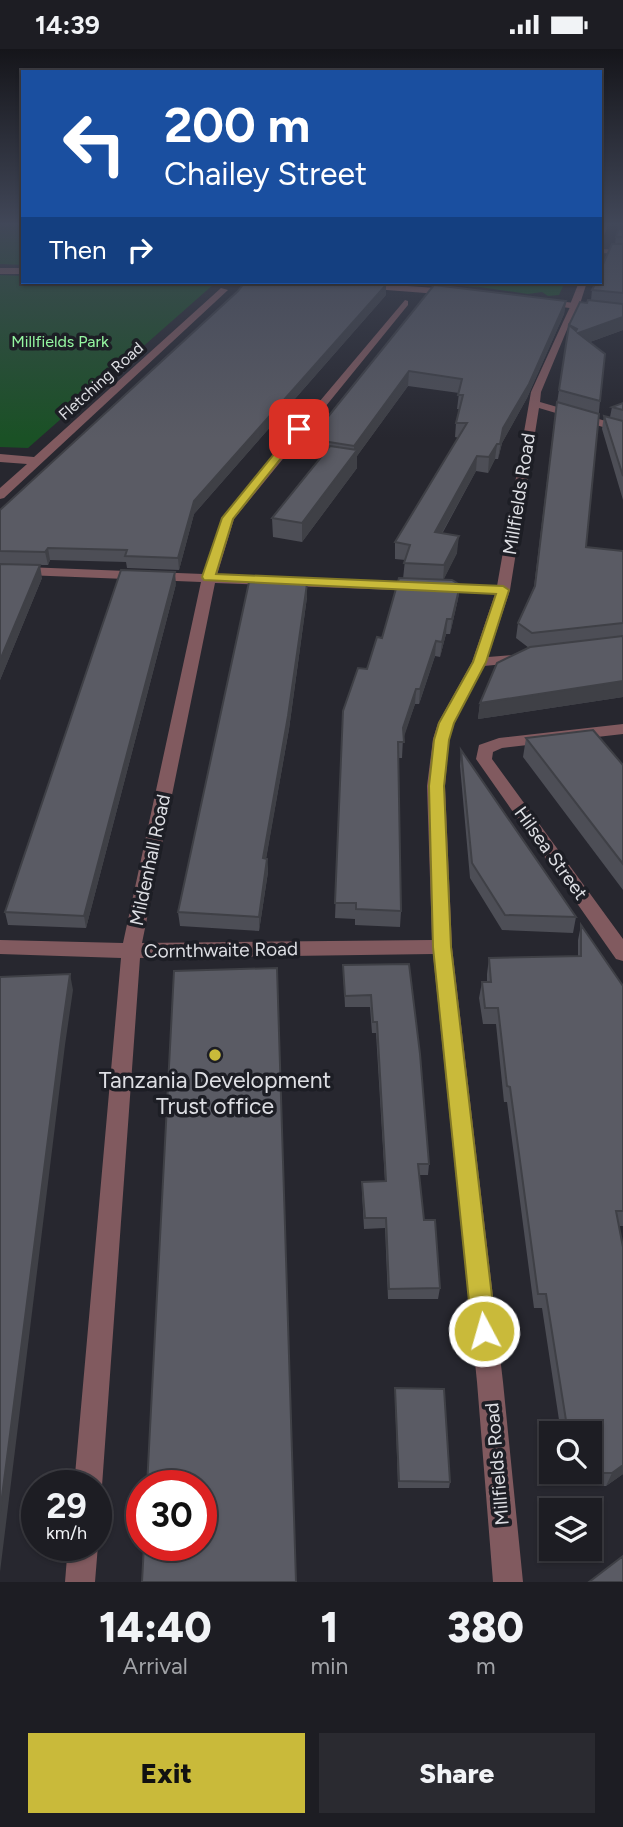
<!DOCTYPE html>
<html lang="en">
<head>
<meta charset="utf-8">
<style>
  :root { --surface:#1d1d23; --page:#2a2a30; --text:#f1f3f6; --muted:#a0a2a6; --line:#3b3b41; --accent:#c9ba3a }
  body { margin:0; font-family:Figtree,sans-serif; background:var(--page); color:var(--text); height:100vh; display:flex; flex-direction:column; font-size:26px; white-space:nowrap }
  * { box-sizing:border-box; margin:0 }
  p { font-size:23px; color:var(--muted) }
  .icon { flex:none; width:38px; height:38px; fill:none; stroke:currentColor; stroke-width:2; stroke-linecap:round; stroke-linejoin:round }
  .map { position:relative; height:1533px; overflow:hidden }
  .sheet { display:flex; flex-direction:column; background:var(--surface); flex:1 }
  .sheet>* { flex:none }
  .guide { position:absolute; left:21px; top:21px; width:581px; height:214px; border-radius:0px; box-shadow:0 2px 5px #0004,0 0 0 2px var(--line); background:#1a4fa0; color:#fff; overflow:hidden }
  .fabs { position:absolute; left:539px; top:1372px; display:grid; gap:14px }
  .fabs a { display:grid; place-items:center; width:63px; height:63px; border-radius:0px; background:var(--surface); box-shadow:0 2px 5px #0004,0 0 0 2px var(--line); font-size:35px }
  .speed { position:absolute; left:21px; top:1421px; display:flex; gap:14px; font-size:35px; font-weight:700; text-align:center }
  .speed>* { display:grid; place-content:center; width:91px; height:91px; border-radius:50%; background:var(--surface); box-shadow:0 2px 5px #0004,0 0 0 2px var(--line); line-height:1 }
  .speed small { font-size:18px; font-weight:400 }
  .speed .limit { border:10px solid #d22; background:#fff; color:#111 }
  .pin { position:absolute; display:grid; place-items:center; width:60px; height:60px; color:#fff; margin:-30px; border-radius:14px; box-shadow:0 4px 10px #0006 }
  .me { position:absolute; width:77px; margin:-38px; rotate:354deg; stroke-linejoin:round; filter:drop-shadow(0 0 5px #0008) }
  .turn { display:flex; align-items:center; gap:24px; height:147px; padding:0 28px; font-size:32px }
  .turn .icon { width:91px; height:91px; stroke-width:2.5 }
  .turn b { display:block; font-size:49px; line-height:60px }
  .then { display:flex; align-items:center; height:66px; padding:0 28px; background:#0003; gap:14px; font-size:26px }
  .eta { display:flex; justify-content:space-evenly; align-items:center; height:119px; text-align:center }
  .eta b { font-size:42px; font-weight:800; line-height:49px }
  .action { display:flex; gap:14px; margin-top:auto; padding:14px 28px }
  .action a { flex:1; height:80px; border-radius:0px; background:var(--accent); color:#111; font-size:28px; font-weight:800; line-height:80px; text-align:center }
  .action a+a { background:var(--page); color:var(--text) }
  .status { display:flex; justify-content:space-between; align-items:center; height:49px; padding:0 35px; background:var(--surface); direction:ltr }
  .status svg { height:19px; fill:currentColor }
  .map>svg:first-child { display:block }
  .green { fill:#1a5125 }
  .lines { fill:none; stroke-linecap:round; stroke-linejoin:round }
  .pedestrian { fill:#815a5f; fill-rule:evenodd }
  .minor { fill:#815a5f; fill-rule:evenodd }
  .tertiary { fill:#815a5f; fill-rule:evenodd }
  .wall { fill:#4d4e56 }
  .shaded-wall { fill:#3f4046 }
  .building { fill:#5a5b64; stroke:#3f4046; stroke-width:2 }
  .route { fill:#c9ba3a; stroke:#837926; stroke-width:2 }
  .poi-dot { fill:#c9ba3a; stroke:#1d1e25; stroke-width:2.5 }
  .labels { text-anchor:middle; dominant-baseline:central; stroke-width:7; stroke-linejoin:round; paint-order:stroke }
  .far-park-label { font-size:16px; fill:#95f6a1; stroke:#1d1e25 }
  .far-street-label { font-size:16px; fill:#dddee3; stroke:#1d1e25 }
  .street-label { font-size:19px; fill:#dddee3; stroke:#1d1e25 }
  .near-poi-label { font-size:23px; fill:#dddee3; stroke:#1d1e25 }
</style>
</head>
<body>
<div class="status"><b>14:39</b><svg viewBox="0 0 49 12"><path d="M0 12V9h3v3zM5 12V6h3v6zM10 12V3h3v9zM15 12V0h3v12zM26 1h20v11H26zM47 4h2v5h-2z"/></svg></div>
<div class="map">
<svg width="623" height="1533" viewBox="0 0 623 1533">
  <rect width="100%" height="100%" fill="#27272f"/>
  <!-- green -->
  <path class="green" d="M0,175h23v41l-23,-1z
    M0,226l23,1v6l191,2 -186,164 -28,-1z
    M384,233h181l-6,13 -11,1 -6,-4 -14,2 -48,-7z"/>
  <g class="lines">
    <!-- pedestrian -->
    <path class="pedestrian" d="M571,256l8,2 -6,15 -5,3 -5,-3z"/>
    <!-- minor -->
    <path class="minor" d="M600,175h8l-4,12 -4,2z
      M600,200l23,1v4l-23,-1z
      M579,233h8l-8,25 -5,3 -5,-3z
      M221,239l7,2 -224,208 -4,1v-11l27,-24 -27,-2v-8l34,3z
      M405,251l3,1v4l-174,214 -17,56 280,11 34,-194 32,-70 8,-2 -30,72 -1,10 83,24v7l-84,-25 -29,182 -22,67 37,-3 7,4 -7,4 -41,4 -30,57 -5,16 -4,47 7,161 51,435 20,200h-30l-16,-200 -44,-428 -293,4 -38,528 -6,11v-11h-22l47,-528 -121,-4v-14l123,3 78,-361 -201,-8v-8l203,8 21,-59zM215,534l280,11 -23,68 -34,61 -5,16 -6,47 5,154 -290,3z
      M623,675v10l-121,14 -9,4 -1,7 131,180v22l-7,-2 -140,-200 3,-14 20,-7z
      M96,1493l2,3 -3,37h-30l3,-37h28z"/>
    <!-- tertiary -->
    <path class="tertiary" d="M0,219h23v6h-23z
      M364,234l87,6 4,3 -4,3 -90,-7v-4z
      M542,250l81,10v6l-84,-11v-4z"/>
  </g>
  <!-- wall -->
  <path class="wall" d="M623,184v97l-33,12 10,59 -14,146 37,4v146l-145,22 2,-16 49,-55 -13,-10 2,-15 16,-36 21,-171 14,-91 22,-25 1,-10 23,-46 1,-7z
    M434,236l132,16 -2,13 -37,84 -25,45 -4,16h-3l-7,14 -12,-2 -34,63 15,19 -14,27 17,5 -2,14 -8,35h-4l-6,23 -5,-1 -16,48h-4l-12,34 -1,20h-4l3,153 -1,16 -45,-2v-6l-20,-1 8,-207 24,-42 15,-31 21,-59 2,-19 -10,-1v-17l64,-104 -4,-1 1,-14 3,-14h-2l2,-16 -51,-7 -51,70v12l-55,74 -29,-5 -1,-19 50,-62 -12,-2v-15z
    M386,246l-192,219 -15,56 -52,-2 -1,-6 -76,-2 -2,5h-29l23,13 -42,102v-169z
    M623,354v97l-21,-71 2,-13 6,1 2,-10z
    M176,535l-90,344 -78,-3 -3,-13z
    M307,535v13l-18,132 -23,129 1,1 1,13 -9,59 -79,-5 -2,-14z
    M526,689l97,27v125l-100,-133z
    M461,701l115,167 -3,16 -71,-3 -32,-52 -10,-112z
    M581,876l42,61v240h-4l4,21v227l-17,12h-37l-2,-14h23v-39h-29l-19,-125h-8l-27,-206h-3l-8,-78h-13l-4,-26 3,-16h5v-8l2,-16 89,-2v-16z
    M409,915l20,200 -1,11h-9l5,45 16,68 -2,11h-50l-3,-71 -21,1 -2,-36v-11h23l-9,-149h-4l-2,-26h-25l-2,-42z
    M395,1339l55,94 -1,6h-51l-3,-93z"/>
  <!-- shaded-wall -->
  <path class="shaded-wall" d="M386,236v10l-192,219 -15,56 -1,-12 16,-57z
    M566,252l-2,13 -37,84 -25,45 -4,16 5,-31z
    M623,268v13l-47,17 2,-14z
    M409,322l-1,15 -51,70v12l-55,74v-19l52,-68v-9z
    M497,395l-2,15 -7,14 1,-16z
    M477,407l-1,15 -43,78 2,-17z
    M459,487l-2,17 -14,28 1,-16z
    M48,499l2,12 -2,5 -3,-13z
    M40,516l2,13 -42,102v-20z
    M175,523l1,12 -90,344 -2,-12z
    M307,535v13l-18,132 -25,142 -1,-13z
    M460,536l-2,14 -8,35 2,-15z
    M447,570l-1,15 -6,23 2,-15z
    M436,592l-1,15 -16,48 1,-15z
    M623,632v16l-145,22 2,-16z
    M416,640l-1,15 -13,39 1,-15z
    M267,810l1,13 -9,59v-14z
    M70,925l3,16 -8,55 -65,527v-60l62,-482z
    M623,1416v9l-17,12 6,-13z"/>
  <!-- building -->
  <path class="building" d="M619,178l4,6v4h-7z
    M612,195h11v49l-31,-3 4,-8h4v-11z
    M245,233h87l54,3 -192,216 -16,57 -53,-2 2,-6 -79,-2 -3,4 -45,-1v-41l238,-219z
    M434,236l132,16 -37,83 -26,44 -3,16h-3l-8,13 -12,-1 -42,76 24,4 -15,29 -40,-2 6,-18 -15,-3 72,-119h-11l7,-28h-5l4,-16 -53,-8 -55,75 -44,-7z
    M588,251l35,4v13l-45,16 27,21 -5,47 -41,-11 10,-65 7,6 1,-2 -8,-4 11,-23 7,1z
    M557,353l42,12 -13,133 37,4v72l-91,10 -14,-10 17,-37z
    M623,354v7l-11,-3z
    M604,367l19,5v55z
    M330,397l27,4 -55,73 -30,-5z
    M0,515l40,1 -40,95z
    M121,521l54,2 -91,344 -79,-4z
    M399,529l53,2 8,5 -8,34h-5l-5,23 -6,-1 -16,48h-4l-13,39 1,14h-6l3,169 -45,-2v-6h-21l8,-192 15,-43 9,1 10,-32 5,1z
    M249,533l58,2 -19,132 -25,142 4,1 -8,58 -81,-5z
    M623,587v45l-143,22 17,-40 33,-16z
    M593,681l30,35v99l-97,-126z
    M461,701l115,167 -71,-2 -33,-52z
    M581,876l42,61v225h-7l7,36v218l-11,8h-38v-1h16v-39h-22l-22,-139h-8l-28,-207 -3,-1 -9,-78h-13l-3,-26h9l-2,-24 92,-2z
    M409,915l11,90 9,110h-11l6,56h11l5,68 -51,1 -3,-71h-21l-3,-36 24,-1 -9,-159h-4l-2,-27 -26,1 -2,-31z
    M277,919l19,614h-154l2,-37h57v-59h-54l27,-515z
    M70,925l-8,56 -62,482v-535z
    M395,1339l49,1 6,93 -51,-1z
    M623,1507v26h-34z"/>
  <!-- sky -->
  <linearGradient id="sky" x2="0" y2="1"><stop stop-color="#15151a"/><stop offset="0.45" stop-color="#414758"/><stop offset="1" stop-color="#414758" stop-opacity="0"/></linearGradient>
  <rect width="623" height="389" fill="url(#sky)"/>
  <!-- route -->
  <path class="route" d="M296,378l8,2 -71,90 -17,55 287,12 6,4 -23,72 -32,61 -5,17 -5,46 7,161 45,384 -4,8 -8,4 -8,-4 -4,-8 -39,-384 -4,-161 5,-46 5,-17 34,-61 23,-68 -292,-14 -2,-3 20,-59z"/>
  <!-- markers -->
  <circle class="poi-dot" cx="215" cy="1006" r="7"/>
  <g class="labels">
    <!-- far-park labels -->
    <g class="far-park-label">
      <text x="60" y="292">Millfields Park</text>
    </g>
    <!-- far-street labels -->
    <g class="far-street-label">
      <text transform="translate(101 332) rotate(-42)">Fletching Road</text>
    </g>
    <!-- street labels -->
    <g class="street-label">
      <text transform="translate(519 445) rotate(-81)">Millfields Road</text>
      <text transform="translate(551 804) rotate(54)">Hilsea Street</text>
      <text transform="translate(150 811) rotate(-78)">Mildenhall Road</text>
      <text transform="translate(221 901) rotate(-1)">Cornthwaite Road</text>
      <text transform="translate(497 1415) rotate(-95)">Millfields Road</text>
    </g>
    <!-- near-poi labels -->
    <g class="near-poi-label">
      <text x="215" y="1031">Tanzania Development<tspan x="215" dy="26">Trust office</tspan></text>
    </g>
  </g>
</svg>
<div class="fabs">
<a><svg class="icon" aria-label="search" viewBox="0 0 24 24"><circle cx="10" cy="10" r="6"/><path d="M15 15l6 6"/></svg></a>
<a><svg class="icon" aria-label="layers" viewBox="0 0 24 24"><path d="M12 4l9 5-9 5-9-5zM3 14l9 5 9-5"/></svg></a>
</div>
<div class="speed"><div>29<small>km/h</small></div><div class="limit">30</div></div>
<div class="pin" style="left:299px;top:380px;background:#d93025"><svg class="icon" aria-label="arrive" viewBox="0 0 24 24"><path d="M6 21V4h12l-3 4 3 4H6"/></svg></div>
<svg class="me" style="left:484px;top:1282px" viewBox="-20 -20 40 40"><circle r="17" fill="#c9ba3a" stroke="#fff" stroke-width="3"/><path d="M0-11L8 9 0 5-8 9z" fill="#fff"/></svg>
<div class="guide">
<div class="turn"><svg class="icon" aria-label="left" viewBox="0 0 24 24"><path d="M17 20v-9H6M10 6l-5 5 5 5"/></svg><div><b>200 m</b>Chailey Street</div></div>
<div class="then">Then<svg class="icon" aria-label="right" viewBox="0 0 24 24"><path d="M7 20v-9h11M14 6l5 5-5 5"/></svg></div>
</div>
</div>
<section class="sheet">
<div class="eta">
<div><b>14:40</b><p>Arrival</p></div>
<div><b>1</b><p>min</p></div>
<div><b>380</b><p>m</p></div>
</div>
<div class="action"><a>Exit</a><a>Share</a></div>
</section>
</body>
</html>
